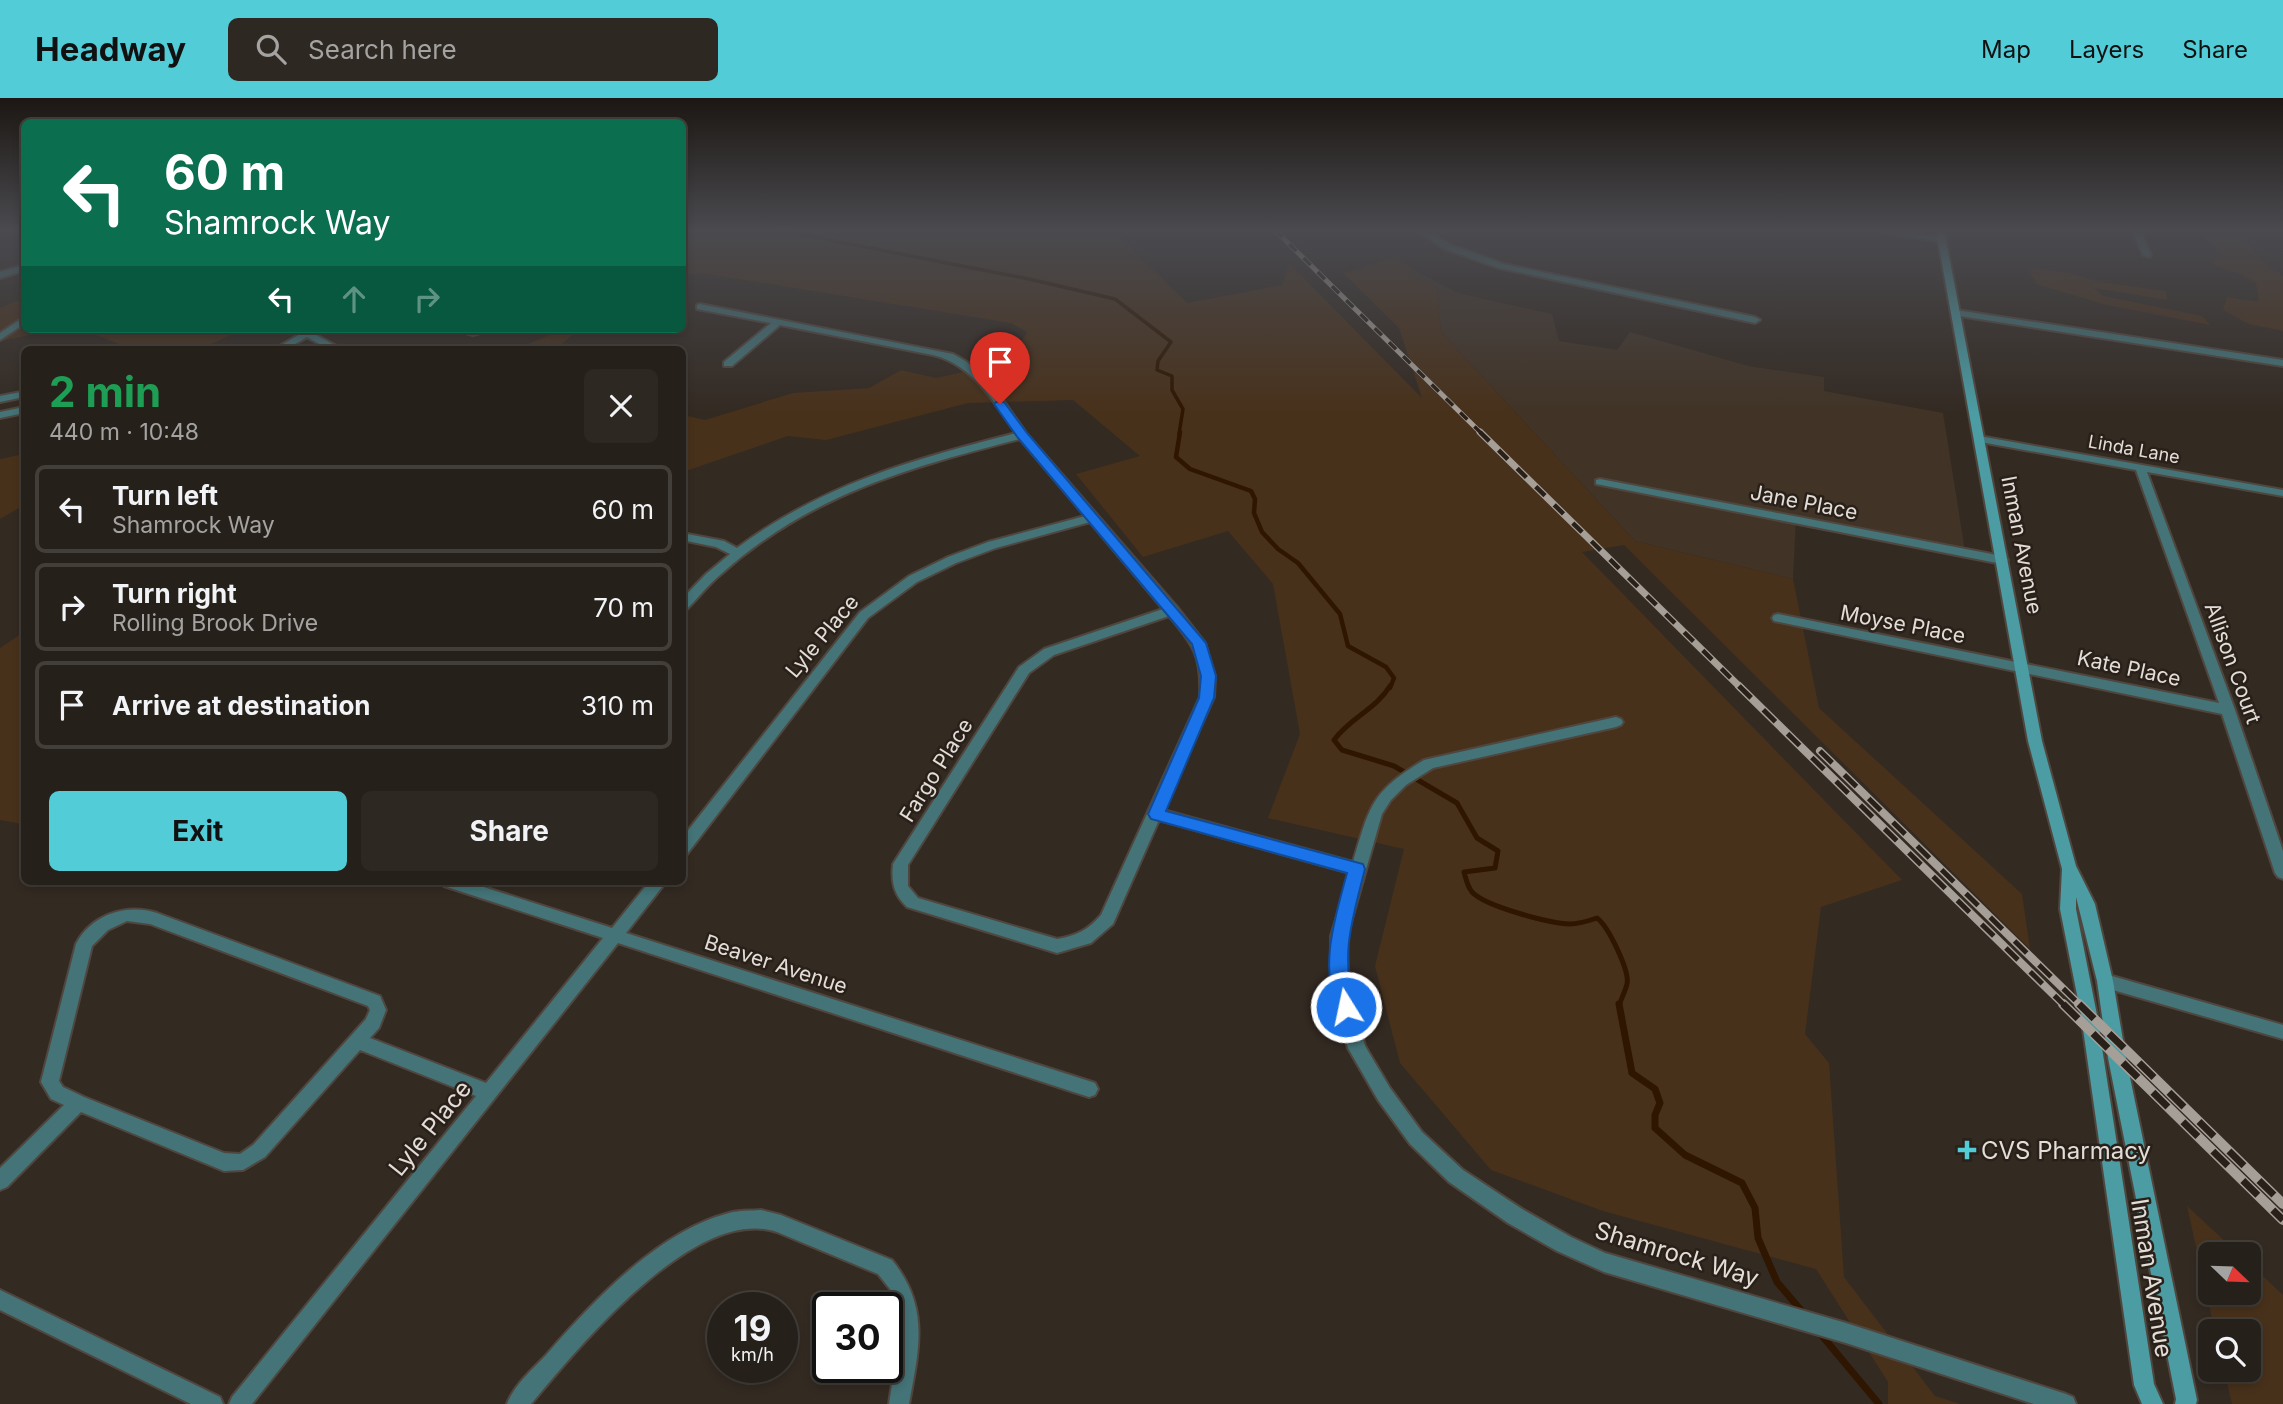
<!DOCTYPE html>
<html lang="en">
<head>
<meta charset="utf-8">
<style>
  :root { --surface:#26201a; --page:#2e2823; --text:#f1f3f6; --muted:#a4a3a2; --line:#423e39; --accent:#52ccd6 }
  body { margin:0; font-family:Inter,sans-serif; background:var(--page); color:var(--text); height:100vh; display:flex; flex-direction:column; font-size:26px; white-space:nowrap }
  * { box-sizing:border-box; margin:0 }
  p { font-size:23px; color:var(--muted) }
  .icon { flex:none; width:38px; height:38px; fill:none; stroke:currentColor; stroke-width:2; stroke-linecap:round; stroke-linejoin:round }
  .map { position:relative; flex:1; overflow:hidden }
  .sheet { position:absolute; left:21px; top:248px; width:665px; height:539px; display:flex; flex-direction:column; background:var(--surface); border-radius:10px; box-shadow:0 4px 10px #0003,0 0 0 2px var(--line) }
  .sheet>* { flex:none }
  .banner { position:absolute; left:21px; top:21px; width:665px; height:214px; border-radius:10px; box-shadow:0 4px 10px #0003,0 0 0 2px var(--line); background:#0b6e4f; color:#fff; overflow:hidden }
  .needle { width:46px; rotate:113deg }
  .fabs { position:absolute; left:2198px; top:1144px; display:grid; gap:14px }
  .fabs a { display:grid; place-items:center; width:63px; height:63px; border-radius:10px; background:var(--surface); box-shadow:0 4px 10px #0003,0 0 0 2px var(--line); font-size:35px }
  .speed { position:absolute; left:707px; top:1194px; display:flex; gap:14px; font-size:35px; font-weight:700; text-align:center }
  .speed>* { display:grid; place-content:center; width:91px; height:91px; border-radius:50%; background:var(--surface); box-shadow:0 4px 10px #0003,0 0 0 2px var(--line); line-height:1 }
  .speed small { font-size:18px; font-weight:400 }
  .speed .limit { border:4px solid #111; border-radius:10px; background:#fff; color:#111 }
  .pin { position:absolute; display:grid; place-items:center; width:60px; height:60px; color:#fff; margin:-72px -30px; border-radius:50% 50% 50% 0; rotate:-45deg; box-shadow:0 0 7px #0007 }
  .pin .icon { rotate:45deg }
  .me { position:absolute; width:77px; margin:-38px; rotate:350deg; stroke-linejoin:round; filter:drop-shadow(0 0 5px #0008) }
  .turn { display:flex; align-items:center; gap:24px; height:147px; padding:0 28px; font-size:32px }
  .turn .icon { width:91px; height:91px; stroke-width:2.5 }
  .turn b { display:block; font-size:49px; line-height:60px }
  .lanes { display:flex; align-items:center; height:66px; padding:0 28px; background:#0003; justify-content:center; gap:35px; direction:ltr }
  .lanes .off { opacity:.35 }
  .round { display:grid; place-items:center; flex:none; width:74px; height:74px; border-radius:10px; background:var(--page) }
  .summary { display:flex; align-items:center; justify-content:space-between; height:119px; padding:0 28px }
  h1 { font-size:42px; font-weight:700; line-height:52px; color:#1e9e55 }
  .button { display:flex; gap:14px; margin-top:auto; padding:14px 28px }
  .button a { flex:1; height:80px; border-radius:10px; background:var(--accent); color:#111; font-size:28px; font-weight:700; line-height:80px; text-align:center }
  .button a+a { background:var(--page); color:var(--text) }
  ul { padding:0; list-style:none }
  li { display:flex; align-items:center; gap:21px; height:88px; margin:0 14px 10px; padding:0 14px; border:4px solid var(--line); border-radius:10px }
  li div { flex:1 }
  li b { display:block; font-size:26px }
  li em { font-style:normal }
  header { display:flex; align-items:center; gap:42px; box-sizing:border-box; height:98px; padding:0 35px; background:var(--accent); color:#111 }
  header strong { font-size:33px }
  nav { display:flex; gap:38px; margin-inline-start:auto; font-size:24px }
  .search { width:490px; height:63px; background:var(--page); display:flex; align-items:center; gap:18px; box-sizing:border-box; padding:0 24px; border-radius:10px; color:var(--muted); font-size:26px }
  .map>svg:first-child { display:block }
  .built { fill:#413326 }
  .green { fill:#48311b }
  .lines { fill:none; stroke-linecap:round; stroke-linejoin:round }
  .stream-far3 { stroke:#2f1600; stroke-width:3.5 }
  .stream-far2 { stroke:#2f1600; stroke-width:4.5 }
  .stream-far1 { stroke:#2f1600; stroke-width:5 }
  .stream { stroke:#2f1600; stroke-width:7 }
  .minor-casing { stroke:#4f473f; stroke-width:4 }
  .tertiary-casing { stroke:#4f473f; stroke-width:4 }
  .secondary-casing { stroke:#4f473f; stroke-width:4 }
  .minor { fill:#447478; fill-rule:evenodd }
  .tertiary { fill:#447478; fill-rule:evenodd }
  .secondary { fill:#4b9ca3; fill-rule:evenodd }
  .rail-far3-casing { stroke:#a69f98; stroke-width:5 }
  .rail-far2-casing { stroke:#a69f98; stroke-width:7 }
  .rail-far1-casing { stroke:#a69f98; stroke-width:8 }
  .rail-casing { stroke:#a69f98; stroke-width:10 }
  .rail-far3 { stroke:#292119; stroke-width:3.5; stroke-dasharray:10; stroke-linecap:butt }
  .rail-far2 { stroke:#292119; stroke-width:4.5; stroke-dasharray:13; stroke-linecap:butt }
  .rail-far1 { stroke:#292119; stroke-width:5; stroke-dasharray:17; stroke-linecap:butt }
  .rail { stroke:#292119; stroke-width:7; stroke-dasharray:21; stroke-linecap:butt }
  .route { fill:#1a73e8; stroke:#114b97; stroke-width:2 }
  .poi-dot { fill:#52ccd6; stroke:#292119; stroke-width:2.5 }
  .labels { text-anchor:middle; dominant-baseline:central; stroke-width:5; stroke-linejoin:round; paint-order:stroke }
  .far-street-label { font-size:18px; fill:#e3ddd8; stroke:#292119 }
  .street-label { font-size:21px; fill:#e3ddd8; stroke:#292119 }
  .near-street-label { font-size:24px; fill:#e3ddd8; stroke:#292119 }
  .near-poi-label { font-size:24px; fill:#e3ddd8; stroke:#292119; text-anchor:start }
</style>
</head>
<body>
<header>
<strong>Headway</strong>
<div class="search"><svg class="icon" aria-label="search" viewBox="0 0 24 24"><circle cx="10" cy="10" r="6"/><path d="M15 15l6 6"/></svg>Search here</div>
<nav><a>Map</a><a>Layers</a><a>Share</a></nav>
</header>
<div class="map">
<svg width="2283" height="1306" viewBox="0 0 2283 1306">
  <rect width="100%" height="100%" fill="#332a22"/>
  <!-- built -->
  <path class="built" d="M1418,174l40,21 94,21 7,27 58,9 13,-18 118,34 76,11v14l119,22 22,138 -169,-35 -3,63 -158,-38 -194,-209 -4,-44 -33,-15z"/>
  <!-- green -->
  <path class="green" d="M683,132h430l74,73 95,-18 7,-22 133,135 -23,-70 -56,-55 52,-16 23,15 -12,2 31,14 4,44 194,209 158,38 26,129 203,186 8,55 -406,-404 -42,7 320,328 -81,27 -16,127 24,29 15,214 91,119 25,8h-72v-22l-72,-113 -213,-58 -112,-41 -91,-107 -25,-97 29,-117 -136,-31 32,-84 -27,-150 -45,-53 -85,26 -67,-83 64,-18 -67,-56 -105,3 -142,37 -38,-4 -105,36v-57l22,5 88,-27 76,-5 32,-18 35,8 72,-16 19,-30 -16,-9 -310,-50 -18,2z
    M2201,132h50l2,6 -9,4 18,20 21,16v55l-34,-7 -26,-14 4,-13 32,5 -3,-19 -16,-9 -29,-10 9,-12 -14,-12z
    M2028,170l42,5 24,8 72,10 1,9 -73,-12 9,8 99,20 8,9 -103,-20 -71,-21z
    M24,200v31h37l-61,12v-33z
    M81,231h162l-44,21h-80v-6z
    M565,231h14l-24,21h-42z
    M24,356v51l-24,14v-60z
    M24,534v191l-2,1 -22,-4v-172z
    M2187,1108l53,49h-30v38h39v-30l34,32v109h-51l-8,-34h25v-38h-34z"/>
  <g class="lines">
    <!-- stream-far3 -->
    <path class="stream-far3" d="M778,132l251,49 86,20 56,43 -13,19 -1,9 15,6v14l11,19 -4,25"/>
    <!-- stream-far2 -->
    <path class="stream-far2" d="M1180,334l-4,25 14,12 61,22 4,8 -1,14 8,19 16,17 20,14 42,51 8,32 38,21 8,11 -4,10"/>
    <!-- stream-far1 -->
    <path class="stream-far1" d="M1390,588c-14,23 -40,32 -56,54l8,10 52,16 63,37 20,35 21,13 -3,17 -31,4c2,7 3,14 8,20 14,15 78,31 98,32 10,0 18,-3 27,-6 11,8 33,53 30,66 -2,8 -6,15 -8,22"/>
    <!-- stream -->
    <path class="stream" d="M1619,906l13,69 23,16 5,14 -5,12v13l30,27 57,28 13,25 3,30 19,44 28,33
      M1818,1233l61,73"/>
    <!-- minor casing -->
    <g class="minor-casing">
      <path id="minor" d="M1416,132h10l25,15 53,19 251,53 5,3 -5,3 -256,-55 -54,-19z
        M2132,132h8l11,25 -1,2 -7,-2z
        M24,167v6l-24,7v-6z
        M700,206l253,50 14,8 26,24 33,47 151,174 28,36 10,33 -1,21 -51,113 190,52c17,-57 18,-70 71,-102l192,-43 5,2 2,3 -2,3 -5,2 -183,41 -27,17 -15,15 -9,14 -35,122 1,51 17,59 25,42 32,44 41,38 59,39 49,28 34,16 241,70 220,71 7,3 3,7h-42l-188,-61 -242,-71 -47,-21 -49,-28 -59,-41 -39,-38 -32,-44 -30,-52 -16,-61 -1,-51 19,-63 -191,-53 -46,104 -22,19 -34,10 -150,-46c-13,-12 -16,-25 -14,-43l126,-197 25,-18 119,-40 -73,-87 -94,26 -40,15 -39,19 -49,36 -181,236 -5,2v-18l178,-226 49,-36 39,-19 40,-15 97,-26 -65,-77c-113,29 -211,56 -300,136 -12,10 -22,23 -34,35l-4,1v-12l24,-25 24,-20 -14,-7 -34,-7v-7l42,8 13,7c88,-65 175,-88 279,-115 -22,-31 -44,-69 -83,-78l-153,-30 -48,41h-8v-4l47,-39 -74,-14v-4zM1169,518c25,29 33,41 31,81l-99,218c-13,15 -25,21 -44,24l-139,-41 -10,-12v-21l121,-192 25,-18z
        M24,219v7l-24,16v-7z
        M451,231h45l-23,6z
        M307,232l33,18 2,2h-12l-23,-13 -22,13h-12z
        M21,294l3,1v4l-24,5v-6z
        M24,309v6l-24,5v-6z
        M1979,338l304,54v6l-136,-24 88,238 48,141v28l-5,-2 -3,-4 -53,-159 -448,-93 -2,-3 2,-3 4,-1 441,89 -83,-233 -161,-29v-4z
        M1600,381l402,77 6,4 -6,4 -406,-80v-4z
        M441,784h27l144,46 37,-46h17l-40,51 463,148 6,2 3,6 -3,6 -6,2 -471,-154 -366,461h-23l3,-7 244,-301 -116,-46 -95,107 -22,13 -19,1 -143,-59 -74,75 -7,3v-22l64,-63 -13,-6 -10,-17 35,-138c15,-29 50,-41 81,-31l223,83 6,14 -7,18 -9,10 116,45 117,-145 -159,-52zM127,823l23,3 218,82 2,4 -4,9 -113,126 -13,9 -16,-1 -140,-56 -21,-10 -4,-6 33,-135 16,-16z
        M2105,876l178,51v14l-184,-53 -2,-5 2,-5z
        M761,1112l20,5 111,45c38,47 27,89 17,144h-20l11,-72 -1,-18 -9,-25 -12,-15 -101,-42c-82,-28 -199,116 -246,172h-24c7,-19 26,-35 40,-50 46,-53 112,-123 182,-141 10,-3 22,-2 32,-3z
        M0,1192l220,107 3,7h-32l-191,-94z"/>
    </g>
    <!-- tertiary casing -->
    <g class="tertiary-casing">
      <path id="tertiary" d="M1880,132h20l47,9 -4,3 -59,-9z
        M1956,212l327,50v6l-330,-51v-4z"/>
    </g>
    <!-- secondary casing -->
    <g class="secondary-casing">
      <path id="secondary" d="M1936,132h8l98,511 34,125 19,38 18,77 13,77 71,342 -1,4h-21l1,-5 -68,-341 -11,-77 -21,-84v12l21,106 57,369 9,20h-21l-8,-19 -53,-370 -21,-106 2,-40 -34,-128z"/>
    </g>
    <!-- minor -->
    <use href="#minor" class="minor"/>
    <!-- tertiary -->
    <use href="#tertiary" class="tertiary"/>
    <!-- secondary -->
    <use href="#secondary" class="secondary"/>
    <!-- rail-far3 casing -->
    <g class="rail-far3-casing">
      <path id="rail-far3" d="M1275,132l207,204"/>
    </g>
    <!-- rail-far2 casing -->
    <g class="rail-far2-casing">
      <path id="rail-far2" d="M1480,334l261,256"/>
    </g>
    <!-- rail-far1 casing -->
    <g class="rail-far1-casing">
      <path id="rail-far1" d="M1739,588l326,320
        M1820,653l261,255"/>
    </g>
    <!-- rail casing -->
    <g class="rail-casing">
      <path id="rail" d="M2063,906l220,216
        M2079,906l204,200"/>
    </g>
    <!-- rail-far3 -->
    <use href="#rail-far3" class="rail-far3"/>
    <!-- rail-far2 -->
    <use href="#rail-far2" class="rail-far2"/>
    <!-- rail-far1 -->
    <use href="#rail-far1" class="rail-far1"/>
    <!-- rail -->
    <use href="#rail" class="rail"/>
  </g>
  <!-- sky -->
  <linearGradient id="sky" x2="0" y2="1"><stop stop-color="#1c1713"/><stop offset="0.42" stop-color="#4a4a4f"/><stop offset="1" stop-color="#4a4a4f" stop-opacity="0"/></linearGradient>
  <rect width="2283" height="315" fill="url(#sky)"/>
  <!-- route -->
  <path class="route" d="M996,304h8l23,31 179,210 10,33 -2,22 -48,113 197,53 2,5c-13,52 -25,85 -10,138l-2,6 -7,2 -7,-2c-21,-45 -4,-95 8,-140l-196,-54 -3,-5 51,-116 2,-22 -9,-32 -174,-206 -24,-34z"/>
  <!-- markers -->
  <path class="poi-dot" d="M1963.5 1041.5h7v7h7v7h-7v7h-7v-7h-7v-7h7z"/>
  <g class="labels">
    <!-- far-street labels -->
    <g class="far-street-label">
      <text transform="translate(2134 351) rotate(10)">Linda Lane</text>
    </g>
    <!-- street labels -->
    <g class="street-label">
      <text transform="translate(1804 404) rotate(11)">Jane Place</text>
      <text transform="translate(2022 447) rotate(79)">Inman Avenue</text>
      <text transform="translate(1903 526) rotate(11)">Moyse Place</text>
      <text transform="translate(822 538) rotate(-50)">Lyle Place</text>
      <text transform="translate(2233 565) rotate(70)">Allison Court</text>
      <text transform="translate(2129 570) rotate(12)">Kate Place</text>
      <text transform="translate(936 672) rotate(-58)">Fargo Place</text>
      <text transform="translate(776 866) rotate(18)">Beaver Avenue</text>
    </g>
    <!-- near-street labels -->
    <g class="near-street-label">
      <text transform="translate(430 1030) rotate(-51)">Lyle Place</text>
      <text transform="translate(1677 1156) rotate(17)">Shamrock Way</text>
      <text transform="translate(2152 1180) rotate(81)">Inman Avenue</text>
    </g>
    <!-- near-poi labels -->
    <g class="near-poi-label">
      <text x="1981" y="1052">CVS Pharmacy</text>
    </g>
  </g>
</svg>
<div class="fabs">
<a><svg class="needle" viewBox="-14 -14 28 28"><path d="M0-13l5 13h-10z" fill="#e53935"/><path d="M0 13l5-13h-10z" fill="#a4a3a2"/></svg></a>
<a><svg class="icon" aria-label="search" viewBox="0 0 24 24"><circle cx="10" cy="10" r="6"/><path d="M15 15l6 6"/></svg></a>
</div>
<div class="speed"><div>19<small>km/h</small></div><div class="limit">30</div></div>
<div class="pin" style="left:1000px;top:306px;background:#d93025"><svg class="icon" aria-label="arrive" viewBox="0 0 24 24"><path d="M6 21V4h12l-3 4 3 4H6"/></svg></div>
<svg class="me" style="left:1346px;top:909px" viewBox="-20 -20 40 40"><circle r="17" fill="#1a73e8" stroke="#fff" stroke-width="3"/><path d="M0-11L8 9 0 5-8 9z" fill="#fff"/></svg>
<div class="banner">
<div class="turn"><svg class="icon" aria-label="left" viewBox="0 0 24 24"><path d="M17 20v-9H6M10 6l-5 5 5 5"/></svg><div><b>60 m</b>Shamrock Way</div></div>
<div class="lanes"><svg class="icon" aria-label="left" viewBox="0 0 24 24"><path d="M17 20v-9H6M10 6l-5 5 5 5"/></svg><svg class="icon off" aria-label="ahead" viewBox="0 0 24 24"><path d="M12 20V5M6 11l6-6 6 6"/></svg><svg class="icon off" aria-label="right" viewBox="0 0 24 24"><path d="M7 20v-9h11M14 6l5 5-5 5"/></svg></div>
</div>
<section class="sheet">
<div class="summary"><div><h1>2 min</h1><p>440 m · 10:48</p></div><a class="round"><svg class="icon" aria-label="close" viewBox="0 0 24 24"><path d="M6 6l12 12M18 6L6 18"/></svg></a></div>
<ul>
<li><svg class="icon" aria-label="left" viewBox="0 0 24 24"><path d="M17 20v-9H6M10 6l-5 5 5 5"/></svg><div><b>Turn left</b><p>Shamrock Way</p></div><em>60 m</em></li>
<li><svg class="icon" aria-label="right" viewBox="0 0 24 24"><path d="M7 20v-9h11M14 6l5 5-5 5"/></svg><div><b>Turn right</b><p>Rolling Brook Drive</p></div><em>70 m</em></li>
<li><svg class="icon" aria-label="arrive" viewBox="0 0 24 24"><path d="M6 21V4h12l-3 4 3 4H6"/></svg><div><b>Arrive at destination</b></div><em>310 m</em></li>
</ul>
<div class="button"><a>Exit</a><a>Share</a></div>
</section>
</div>
</body>
</html>
